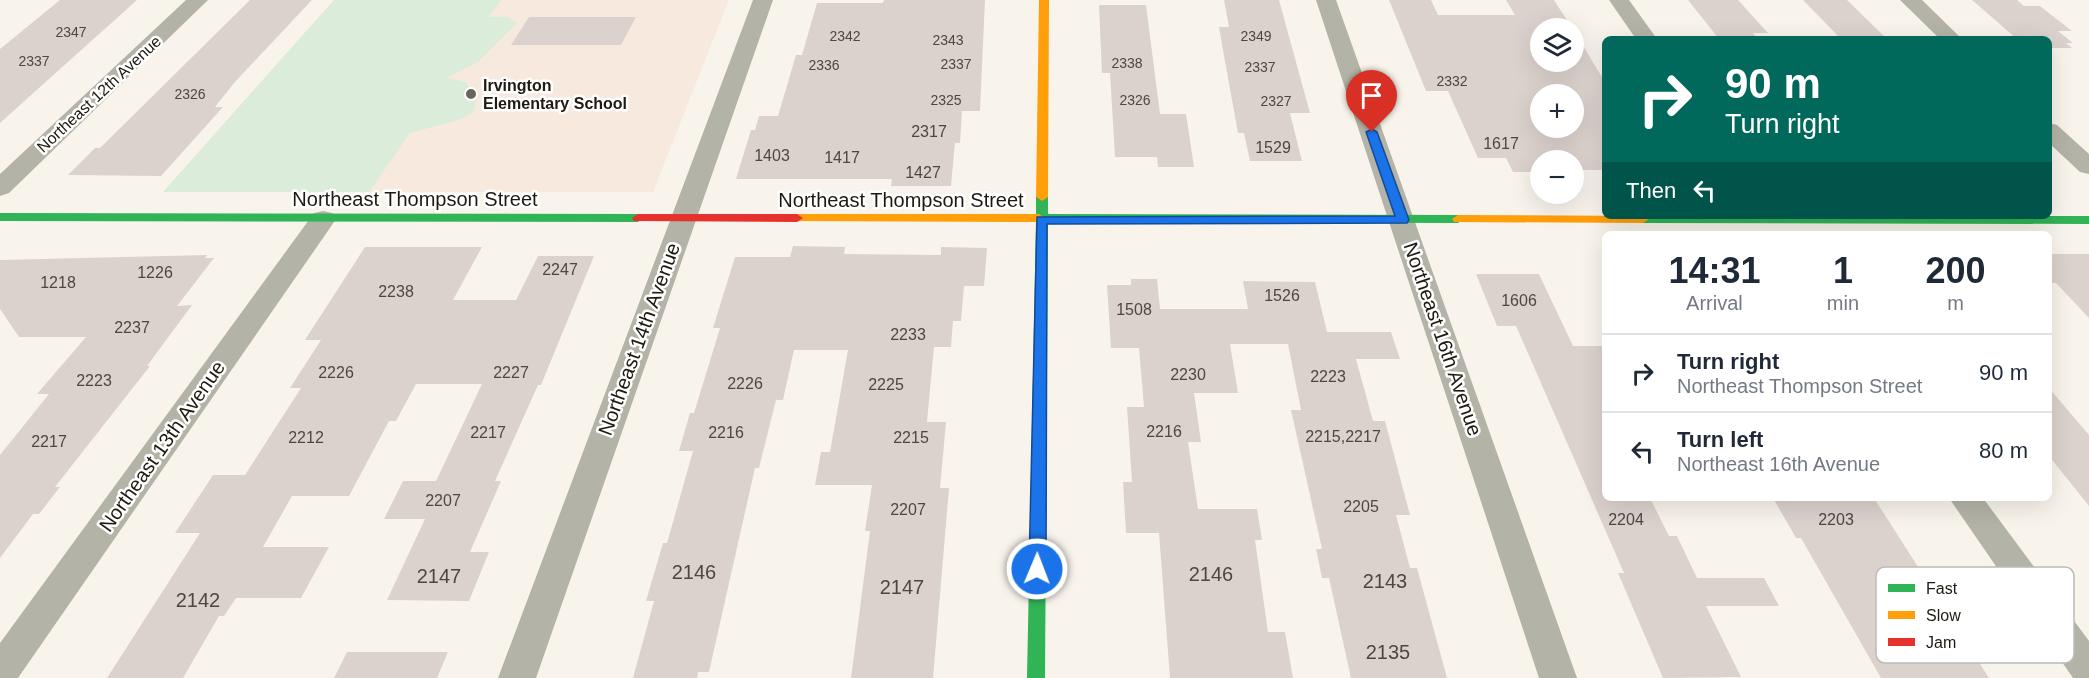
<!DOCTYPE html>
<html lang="en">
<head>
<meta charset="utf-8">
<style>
  :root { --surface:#fff; --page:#f2f2f3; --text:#1f2937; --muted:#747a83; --line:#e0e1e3 }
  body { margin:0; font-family:Helvetica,sans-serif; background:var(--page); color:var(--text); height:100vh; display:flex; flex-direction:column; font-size:22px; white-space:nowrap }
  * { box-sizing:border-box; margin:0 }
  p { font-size:20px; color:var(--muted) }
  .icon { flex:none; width:33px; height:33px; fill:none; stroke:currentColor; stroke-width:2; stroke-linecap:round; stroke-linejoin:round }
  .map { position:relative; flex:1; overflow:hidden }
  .drawer { position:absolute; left:1602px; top:231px; width:450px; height:270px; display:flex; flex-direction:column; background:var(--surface); border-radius:9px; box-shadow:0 6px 24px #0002 }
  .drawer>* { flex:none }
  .banner { position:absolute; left:1602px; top:36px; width:450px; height:183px; border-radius:9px; box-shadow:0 6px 24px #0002; background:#00695c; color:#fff; overflow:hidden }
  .tools { position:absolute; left:1530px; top:18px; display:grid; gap:12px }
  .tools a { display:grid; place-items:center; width:54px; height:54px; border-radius:50%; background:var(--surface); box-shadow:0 6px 24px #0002; font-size:30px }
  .pin { position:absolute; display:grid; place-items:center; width:51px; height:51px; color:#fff; margin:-62px -26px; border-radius:50% 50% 50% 0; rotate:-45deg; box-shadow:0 0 6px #0007 }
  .pin .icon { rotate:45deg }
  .me { position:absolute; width:66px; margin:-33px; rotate:1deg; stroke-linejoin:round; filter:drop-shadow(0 0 4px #0008) }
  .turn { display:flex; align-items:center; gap:21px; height:126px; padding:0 24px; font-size:27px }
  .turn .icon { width:78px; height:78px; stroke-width:2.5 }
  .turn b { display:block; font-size:42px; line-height:51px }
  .then { display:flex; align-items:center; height:57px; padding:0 24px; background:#0003; gap:12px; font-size:22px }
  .eta { display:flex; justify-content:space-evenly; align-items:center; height:102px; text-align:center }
  .eta b { font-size:36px; font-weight:600; line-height:42px }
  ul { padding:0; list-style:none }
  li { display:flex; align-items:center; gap:18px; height:78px; padding:0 24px; border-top:2px solid var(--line) }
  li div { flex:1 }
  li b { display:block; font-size:22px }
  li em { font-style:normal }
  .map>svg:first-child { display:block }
  .education { fill:#f7e9de }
  .green { fill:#dcecdb }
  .building { fill:#dcd2cd; fill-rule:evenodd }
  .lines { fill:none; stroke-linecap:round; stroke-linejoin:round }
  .street { fill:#b4b3a7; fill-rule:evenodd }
  .fast { fill:#30b455; fill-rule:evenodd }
  .slow { fill:#ff9f0a; fill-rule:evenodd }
  .jam { fill:#e5322d; fill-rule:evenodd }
  .route { fill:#1a73e8; stroke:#114b97; stroke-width:1.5 }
  .poi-dot { fill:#6a665e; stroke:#fff; stroke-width:2 }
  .labels { text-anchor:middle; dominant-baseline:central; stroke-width:5; stroke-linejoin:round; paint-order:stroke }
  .far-number-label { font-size:14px; fill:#4e4740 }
  .far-poi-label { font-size:16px; font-weight:bold; fill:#1e1911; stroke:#fff; text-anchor:start }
  .far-street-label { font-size:16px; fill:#1e1911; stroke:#fff }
  .number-label { font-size:16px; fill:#4e4740 }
  .street-label { font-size:20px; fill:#1e1911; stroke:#fff }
  .near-number-label { font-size:20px; fill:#4e4740 }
  .key { fill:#fff; stroke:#bcbab8; stroke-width:1.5 }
  .key-label { font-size:16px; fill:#1e1911 }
</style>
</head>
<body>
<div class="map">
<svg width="2089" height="678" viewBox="0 0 2089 678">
  <rect width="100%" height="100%" fill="#f8f4ec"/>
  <!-- education -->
  <path class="education" d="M334,0h395l-76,192h-490z"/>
  <!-- green -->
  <path class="green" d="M334,0h167l-12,17h19l9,6 -39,39 -31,16 19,4 10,21 -2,8 -12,8 -52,14 -41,59h-206z"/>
  <!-- building -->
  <path class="building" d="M60,0h77l-137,123v-74z
    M250,0h62l-78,83 -19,24h8l-62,69 -93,-1 27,-27h5z
    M884,0h101l-5,111h-18l-2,32h-5l-4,43h-60l1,-7h-156l15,-49h4l4,-14h19l18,-61h6l15,-52h66z
    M1224,0h55l31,113h-20l12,48h-52l-6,-28h-6l-14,-77 -5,-29h10z
    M1389,0h42l7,15h77l-9,-15h48l18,28h-32v34h34v-31l31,51v88h-31v-10h-34v12h-27l-7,-14h-28l-30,-67h-22zM1540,94h34v34h-34z
    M1688,0h50l30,33h-15l5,6h-39z
    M1803,0h44l40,39h-46z
    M1972,0h45l7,6h16l32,25h-14l15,12h-7l6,5h-23v-9h-32z
    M1099,5h47l14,109h26l8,53h-36l-1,-10h-42l-5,-84h-8z
    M529,17h107l-15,28h-110z
    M793,246l52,1 -1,7 97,1v-8l46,1 -3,38h-20l-3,35h-8l-2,26h-17l-7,75h19l-6,66h9l-16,190h-82l19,-147h-5l7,-46h-57l6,-33h9l18,-102h-54l-11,50h-7l-17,68h-4l-46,204h-11l-1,6h-64l21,-77h-8l17,-58h4l26,-92h-14l11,-38h4l26,-85h-7l22,-71h55z
    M365,247h117l-29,53h63l22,-44h56l-53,129h-3l-43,96h6l-31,71h19l-20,49 -82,-1 38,-81h-41l19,-38h33l46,-97h-66l-20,37h-7l-40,75h-57l-29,51h66l-28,51h-65l-12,18h-5l-36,62h-76l93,-145h-25l38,-58h32l56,-87h-11l31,-48h-16z
    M2049,254h40v64l-33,-35h-7z
    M207,255l-2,3h9l-37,48 15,-1 -45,61h3l-95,121h5l-21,27h-6l-33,44v-103l49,-61h-12l49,-57h-67l-19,-28v-49z
    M1476,274h63l34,72h32v152h45l19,38h8l20,42h67l15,28h-73l35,71 -78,1 -45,-105h6l-108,-247h-19z
    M1131,279h26l3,30h88l-5,-28 72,1 12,50h64l9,27h-44l17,62h12l25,94h-14l14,53h7l30,110h-96l-22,-100h-7l-6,-29h6l-31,-139h10l-13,-66h-58l8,49h-44l7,49h-13l10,67h59l5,31h-7l13,92h17l8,46h-123l-11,-145h-33l-3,-51h9l-5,-75h17l-5,-59h-28l-4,-63h24z
    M2049,388l40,47v71l-40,-50z
    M1773,498h101l115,180h-108l-80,-140h-5z
    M347,652h101l-11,26h-103z"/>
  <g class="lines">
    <!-- street -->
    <path class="street" d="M186,0h22l-199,193 -9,3v-22z
      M753,0h20l-237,678h-38z
      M1316,0h20l241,678h-38z
      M1609,0h20l28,39h-21z
      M1900,0h22l40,39h-22z
      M2049,123l8,2 32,29v20l-9,-2 -31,-29z
      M323,211l9,2 4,6 -4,6 -314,453h-18v-35l314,-430z
      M1949,498h34l106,143v37h-16z"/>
    <!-- fast -->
    <path class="fast" d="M1042,193l6,4v17l410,1 6,4 -6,4 -410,-1 -3,456h-18l9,-457 -3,-3 3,-3v-18z
      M0,213l638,1 6,4 -6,4 -638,-1z
      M1640,216h449v8l-446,-1 -6,-4z"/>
    <!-- slow -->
    <path class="slow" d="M1039,0h10l-1,197 -6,4 -6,-4z
      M797,214h242l6,4 -6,4 -246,-1 -2,-3 2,-3z
      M1458,215l188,1 3,3 -6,4 -189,-1 -2,-3z"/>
    <!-- jam -->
    <path class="jam" d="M638,214h159l6,4 -6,4 -163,-1 -2,-3z"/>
  </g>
  <!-- route -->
  <path class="route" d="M1372,129l5,3 32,88 -2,3 -360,1 -1,345 -3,5h-11l-3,-5 8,-352 358,-1 -29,-84z"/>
  <!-- markers -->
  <circle class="poi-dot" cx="471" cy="94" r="6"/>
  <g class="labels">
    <!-- far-number labels -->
    <g class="far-number-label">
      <text x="71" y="32">2347</text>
      <text x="845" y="36">2342</text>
      <text x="1256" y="36">2349</text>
      <text x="948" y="40">2343</text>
      <text x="34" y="61">2337</text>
      <text x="1127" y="63">2338</text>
      <text x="956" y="64">2337</text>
      <text x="824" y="65">2336</text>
      <text x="1260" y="67">2337</text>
      <text x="1452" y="81">2332</text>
      <text x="190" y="94">2326</text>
      <text x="946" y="100">2325</text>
      <text x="1135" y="100">2326</text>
      <text x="1276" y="101">2327</text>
    </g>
    <!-- far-poi labels -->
    <g class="far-poi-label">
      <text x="483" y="85">Irvington<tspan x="483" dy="18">Elementary School</tspan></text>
    </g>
    <!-- far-street labels -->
    <g class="far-street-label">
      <text transform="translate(99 94) rotate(-43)">Northeast 12th Avenue</text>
    </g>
    <!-- number labels -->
    <g class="number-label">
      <text x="929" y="131">2317</text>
      <text x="1501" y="143">1617</text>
      <text x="1273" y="147">1529</text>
      <text x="772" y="155">1403</text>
      <text x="842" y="157">1417</text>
      <text x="923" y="172">1427</text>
      <text x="560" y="269">2247</text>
      <text x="155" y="272">1226</text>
      <text x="58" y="282">1218</text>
      <text x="396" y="291">2238</text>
      <text x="1282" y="295">1526</text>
      <text x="1519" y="300">1606</text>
      <text x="1134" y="309">1508</text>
      <text x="132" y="327">2237</text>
      <text x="908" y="334">2233</text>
      <text x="336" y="372">2226</text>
      <text x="511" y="372">2227</text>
      <text x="1188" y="374">2230</text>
      <text x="1328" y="376">2223</text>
      <text x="94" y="380">2223</text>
      <text x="745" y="383">2226</text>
      <text x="886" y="384">2225</text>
      <text x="1164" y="431">2216</text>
      <text x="488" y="432">2217</text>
      <text x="726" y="432">2216</text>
      <text x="1343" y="436">2215,2217</text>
      <text x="306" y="437">2212</text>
      <text x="911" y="437">2215</text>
      <text x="49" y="441">2217</text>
      <text x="443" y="500">2207</text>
      <text x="1361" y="506">2205</text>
      <text x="908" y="509">2207</text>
      <text x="1626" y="519">2204</text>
      <text x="1836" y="519">2203</text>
    </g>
    <!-- street labels -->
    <g class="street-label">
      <text x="415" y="199">Northeast Thompson Street</text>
      <text x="901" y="200">Northeast Thompson Street</text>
      <text transform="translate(639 339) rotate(-70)">Northeast 14th Avenue</text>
      <text transform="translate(1443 339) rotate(71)">Northeast 16th Avenue</text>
      <text transform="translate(162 446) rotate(-55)">Northeast 13th Avenue</text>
    </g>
    <!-- near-number labels -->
    <g class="near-number-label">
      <text x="694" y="572">2146</text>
      <text x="1211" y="574">2146</text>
      <text x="439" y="576">2147</text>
      <text x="1385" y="581">2143</text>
      <text x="902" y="587">2147</text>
      <text x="198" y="600">2142</text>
      <text x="1388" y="652">2135</text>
    </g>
  </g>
  <!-- legend -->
  <rect x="1876" y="567" width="198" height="96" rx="9" class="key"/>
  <rect x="1888" y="584" width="27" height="8" fill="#30b455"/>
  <rect x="1888" y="611" width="27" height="8" fill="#ff9f0a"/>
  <rect x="1888" y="638" width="27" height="8" fill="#e5322d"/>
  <g class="key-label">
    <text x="1926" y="594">Fast</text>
    <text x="1926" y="621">Slow</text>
    <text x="1926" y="648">Jam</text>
  </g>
</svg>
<div class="tools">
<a><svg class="icon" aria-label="layers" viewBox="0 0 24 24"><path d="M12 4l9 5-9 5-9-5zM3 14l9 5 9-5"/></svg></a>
<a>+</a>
<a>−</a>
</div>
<div class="pin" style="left:1372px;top:132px;background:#d93025"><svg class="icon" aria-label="arrive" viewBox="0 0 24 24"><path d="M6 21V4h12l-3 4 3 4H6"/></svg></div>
<svg class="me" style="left:1037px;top:569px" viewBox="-20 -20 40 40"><circle r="17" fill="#1a73e8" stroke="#fff" stroke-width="3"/><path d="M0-11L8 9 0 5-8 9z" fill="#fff"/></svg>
<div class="banner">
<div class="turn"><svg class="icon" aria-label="right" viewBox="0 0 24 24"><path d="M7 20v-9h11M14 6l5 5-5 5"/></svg><div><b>90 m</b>Turn right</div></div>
<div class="then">Then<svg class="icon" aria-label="left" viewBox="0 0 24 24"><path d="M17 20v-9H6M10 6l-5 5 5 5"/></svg></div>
</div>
<section class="drawer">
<div class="eta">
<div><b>14:31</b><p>Arrival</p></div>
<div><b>1</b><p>min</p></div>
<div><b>200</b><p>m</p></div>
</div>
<ul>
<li><svg class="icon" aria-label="right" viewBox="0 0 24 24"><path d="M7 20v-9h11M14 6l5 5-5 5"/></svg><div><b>Turn right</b><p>Northeast Thompson Street</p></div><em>90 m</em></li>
<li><svg class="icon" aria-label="left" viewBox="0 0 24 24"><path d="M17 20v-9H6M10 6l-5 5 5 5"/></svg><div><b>Turn left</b><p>Northeast 16th Avenue</p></div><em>80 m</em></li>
</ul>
</section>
</div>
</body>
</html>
